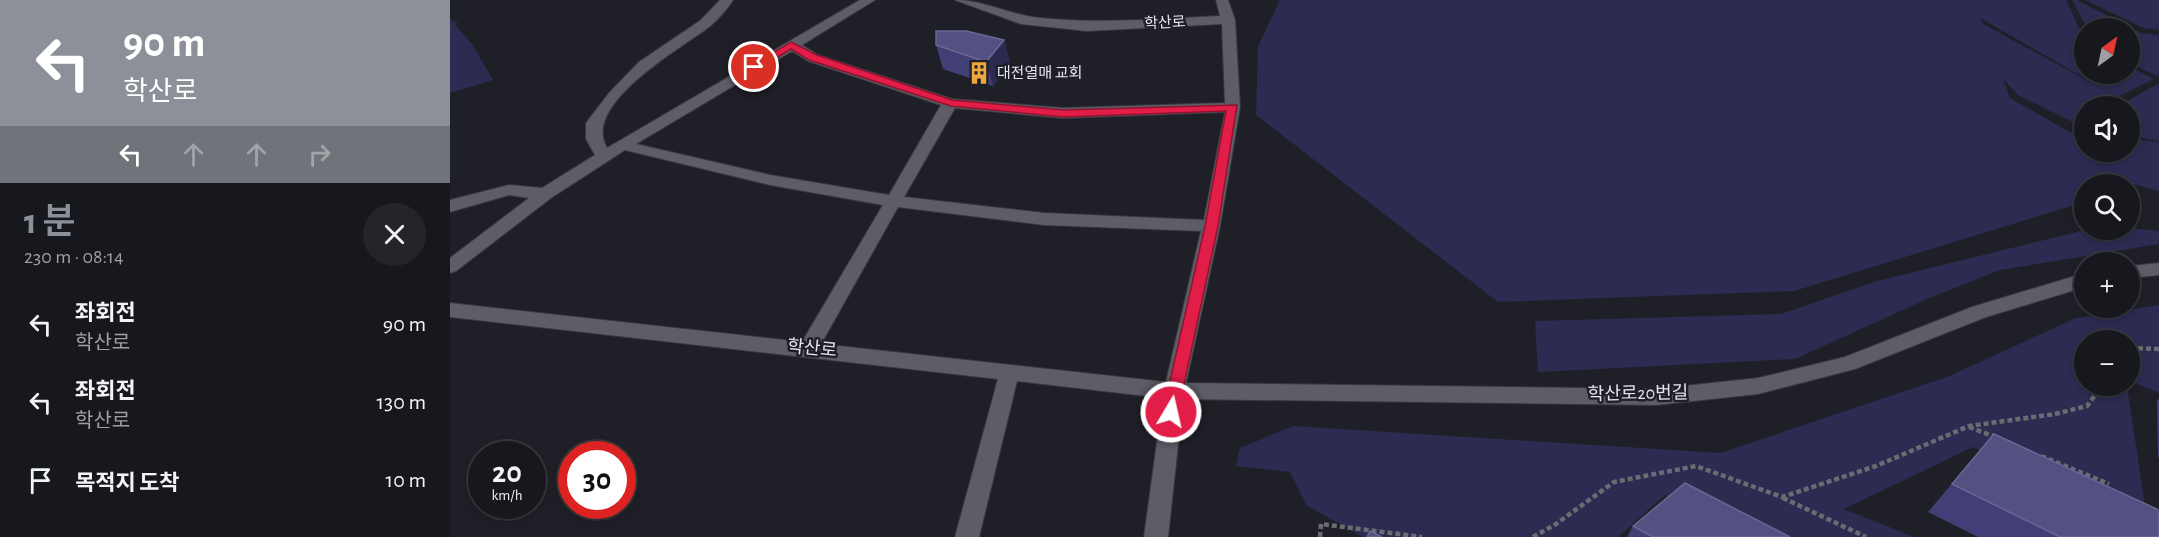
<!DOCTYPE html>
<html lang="ko">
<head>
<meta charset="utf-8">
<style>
  :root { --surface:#17181d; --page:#24252a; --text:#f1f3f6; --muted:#9ea0a4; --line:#36373b; --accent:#8c9099 }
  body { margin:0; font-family:"Alegreya Sans","Noto Sans KR",sans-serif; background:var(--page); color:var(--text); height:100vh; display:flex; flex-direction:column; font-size:22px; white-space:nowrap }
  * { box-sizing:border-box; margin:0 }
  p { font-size:20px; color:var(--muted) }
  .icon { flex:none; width:33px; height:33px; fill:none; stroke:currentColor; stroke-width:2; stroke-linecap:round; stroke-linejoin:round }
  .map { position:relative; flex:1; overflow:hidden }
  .drawer { display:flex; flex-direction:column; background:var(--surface); width:450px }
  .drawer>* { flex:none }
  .banner { background:#8c9099; color:#fff; overflow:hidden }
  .needle { width:39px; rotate:33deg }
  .controls { position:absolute; left:1624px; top:18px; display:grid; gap:12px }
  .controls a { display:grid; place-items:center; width:66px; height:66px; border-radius:50%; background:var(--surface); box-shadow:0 3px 9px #0003,0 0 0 2px var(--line); font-size:30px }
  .speed { position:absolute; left:18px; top:441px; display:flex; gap:12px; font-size:30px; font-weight:700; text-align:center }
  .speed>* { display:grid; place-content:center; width:78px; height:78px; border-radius:50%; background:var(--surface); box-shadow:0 3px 9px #0003,0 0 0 2px var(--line); line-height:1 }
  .speed small { font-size:15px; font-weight:400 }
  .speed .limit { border:9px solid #d22; background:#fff; color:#111 }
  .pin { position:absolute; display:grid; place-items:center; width:51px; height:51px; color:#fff; margin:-26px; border:3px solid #fff; border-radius:50%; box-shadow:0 2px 6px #0007 }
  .me { position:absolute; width:66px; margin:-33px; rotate:9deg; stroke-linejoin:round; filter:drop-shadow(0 0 4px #0008) }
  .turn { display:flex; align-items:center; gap:21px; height:126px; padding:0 24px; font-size:27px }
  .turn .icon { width:78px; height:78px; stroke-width:2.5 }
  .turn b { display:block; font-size:42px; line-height:51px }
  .lanes { display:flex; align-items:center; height:57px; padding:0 24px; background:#0003; justify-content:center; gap:30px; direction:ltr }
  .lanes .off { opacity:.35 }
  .round { display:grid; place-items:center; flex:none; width:63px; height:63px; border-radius:32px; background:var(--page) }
  .overview { display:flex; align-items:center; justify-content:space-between; height:102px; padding:0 24px }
  h1 { font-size:36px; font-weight:600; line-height:45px; color:var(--accent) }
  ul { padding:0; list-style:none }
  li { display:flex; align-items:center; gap:18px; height:78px; padding:0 24px }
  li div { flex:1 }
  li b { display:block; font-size:22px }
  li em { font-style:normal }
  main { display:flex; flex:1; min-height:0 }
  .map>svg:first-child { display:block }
  .green { fill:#2c2b52; fill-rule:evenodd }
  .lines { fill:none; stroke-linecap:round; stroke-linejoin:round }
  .minor-casing { stroke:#393a40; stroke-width:2 }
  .path { stroke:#6b6c72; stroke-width:4.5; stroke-dasharray:5 3; stroke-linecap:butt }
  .minor { fill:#5c5d66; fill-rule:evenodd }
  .wall { fill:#423e76 }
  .shaded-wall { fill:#2d2a51 }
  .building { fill:#545082; stroke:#6a6793; stroke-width:1.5 }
  .route { fill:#e11d48; stroke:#92132f; stroke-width:1.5 }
  .labels { text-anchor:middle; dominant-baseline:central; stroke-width:5; stroke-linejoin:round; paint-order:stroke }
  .far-street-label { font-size:15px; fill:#e5e6eb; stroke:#1f2027 }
  .far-poi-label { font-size:15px; fill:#e5e6eb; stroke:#1f2027; text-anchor:start }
  .street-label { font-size:18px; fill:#e5e6eb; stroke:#1f2027 }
</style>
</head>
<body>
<main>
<section class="drawer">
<div class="banner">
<div class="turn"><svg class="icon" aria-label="left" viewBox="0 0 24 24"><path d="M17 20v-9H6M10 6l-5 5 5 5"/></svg><div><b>90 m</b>학산로</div></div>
<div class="lanes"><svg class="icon" aria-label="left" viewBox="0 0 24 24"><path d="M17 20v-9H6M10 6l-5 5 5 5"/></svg><svg class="icon off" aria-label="ahead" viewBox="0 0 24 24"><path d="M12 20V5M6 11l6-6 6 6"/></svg><svg class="icon off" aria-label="ahead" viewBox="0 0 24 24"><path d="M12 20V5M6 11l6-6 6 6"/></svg><svg class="icon off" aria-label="right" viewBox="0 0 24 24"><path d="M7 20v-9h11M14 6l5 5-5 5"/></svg></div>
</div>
<div class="overview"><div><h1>1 분</h1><p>230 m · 08:14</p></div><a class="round"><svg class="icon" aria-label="close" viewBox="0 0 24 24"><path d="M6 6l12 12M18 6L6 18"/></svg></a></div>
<ul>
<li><svg class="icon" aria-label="left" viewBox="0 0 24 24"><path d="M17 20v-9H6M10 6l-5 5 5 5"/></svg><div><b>좌회전</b><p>학산로</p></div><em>90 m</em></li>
<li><svg class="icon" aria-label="left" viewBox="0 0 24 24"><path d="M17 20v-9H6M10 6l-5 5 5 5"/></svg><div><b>좌회전</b><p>학산로</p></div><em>130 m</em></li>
<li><svg class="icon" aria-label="arrive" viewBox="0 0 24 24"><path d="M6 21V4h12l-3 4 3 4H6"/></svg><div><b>목적지 도착</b></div><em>10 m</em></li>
</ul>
</section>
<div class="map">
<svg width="1709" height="537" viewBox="0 0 1709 537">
  <rect width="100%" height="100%" fill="#1f2027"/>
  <!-- green -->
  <path class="green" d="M830,0h786l19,41v33h45v-7l24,12 -37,18 9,5 33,-19v58l-29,-5v-30h-45v22l-67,-33 -15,-16 7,19 63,36 12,2v16h45v-13l29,3v49l-34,-9 -40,2v17l-7,3 -284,87 -296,11 -242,-187 2,-69zM1531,19h1l132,76 -131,-71z
    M1622,0h5l64,33 18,2v42l-29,-14v-35h-43z
    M1635,0h74v30l-15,-2z
    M0,19l8,4 -3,2 17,19 21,36 -43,13z
    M1680,228l29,3v13l-159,26 -73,29 -132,60 -257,13 -3,-51 246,-7 96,-33 208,-51z
    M1709,305v88l-29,-12v-41h-45v46h42l20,134 -174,-73 -129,62 70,28h-168l-81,-42 -47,42h-255l-57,-32 -16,-33 -54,-6 4,-18 53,-22 427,27 227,-76 129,-59z"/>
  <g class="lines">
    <!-- minor casing -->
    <g class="minor-casing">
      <path id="minor" d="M270,0h13c-6,9 -15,20 -24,27 -29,22 -128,77 -102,121l253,-148h15l-73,45 16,10 134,44 111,9 162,-5 -3,-79 -135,7 -66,-7 -66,-24c29,0 55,15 85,18 60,6 120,1 180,-2l-4,-16h12l7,20 5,87 -20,119 -34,157 470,6 102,-11 87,-21 127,-50 113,-34v14l-99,30 -131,52 -97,25 -102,11 -473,-6 -15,138h-24l19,-139 -146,-17 -38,156h-24l43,-158 -548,-62v-14l352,39 81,-137 -113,-20 -145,-35 -74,48 -95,73 -6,2v-15l79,-60 -20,-3 -59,17v-12l59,-15 33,3 53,-33 -9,-16v-16l23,-30 30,-31 62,-42zM342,51l16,10 133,44 -52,90 -119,-20 -134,-31zM505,108l108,10 162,-6 -21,108 -160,-7 -140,-16zM448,207l146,18 157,6 -35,151 -345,-38z
        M1709,263v12l-29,3v-12z"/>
    </g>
    <!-- path -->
    <path class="path" d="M1680,348l29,1
      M1519,427l27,10
      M1591,456l68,28
      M1333,498l83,39
      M870,537l1,-13 101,13
      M1083,537l23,-13 58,-42 82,-16 86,31 94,-31 93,-40 86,-12 32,-8 15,-20"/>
    <!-- minor -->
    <use href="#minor" class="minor"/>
  </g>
  <!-- wall -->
  <path class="wall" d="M554,40l6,24 -17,22 -50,-17 -7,-24z
    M1709,398v60h-1l-1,-57z
    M1544,434l165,103h-181l-50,-25z
    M1183,526l157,11h-163z"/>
  <!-- shaded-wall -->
  <path class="shaded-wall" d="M554,40l6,24 -17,22 -7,-24z"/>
  <!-- building -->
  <path class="building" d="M486,31h30l38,9 -18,22 -50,-17z
    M1544,434l165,76v27h-99l-108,-53z
    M1235,483l105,54h-137l-20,-11z
    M920,531l12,6h-15z"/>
  <!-- route -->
  <path class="route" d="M341,42l26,13 135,45 111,10 174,-5 -19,121 -41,191 -6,2 -8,-7 42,-186 21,-115 -163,6 -112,-11 -142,-46 -18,-11 -33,20 -9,-2z"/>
  <!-- icons -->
  <defs>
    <g id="building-bare" transform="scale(1.8)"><path d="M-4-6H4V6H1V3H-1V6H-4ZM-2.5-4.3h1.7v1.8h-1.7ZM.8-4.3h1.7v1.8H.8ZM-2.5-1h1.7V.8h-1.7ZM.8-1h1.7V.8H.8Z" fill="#eea73d" stroke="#1f2027" stroke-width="2.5" paint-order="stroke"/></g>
  </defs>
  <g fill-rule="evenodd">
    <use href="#building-bare" x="529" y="73"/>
  </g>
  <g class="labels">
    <!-- far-street labels -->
    <g class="far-street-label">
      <text transform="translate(715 23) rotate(-3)">학산로</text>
    </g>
    <!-- far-poi labels -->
    <g class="far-poi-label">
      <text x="547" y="73">대전열매 교회</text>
    </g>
    <!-- street labels -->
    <g class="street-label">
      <text transform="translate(362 349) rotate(6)">학산로</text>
      <text transform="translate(1188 394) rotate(-1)">학산로20번길</text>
    </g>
  </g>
</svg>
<div class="controls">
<a><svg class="needle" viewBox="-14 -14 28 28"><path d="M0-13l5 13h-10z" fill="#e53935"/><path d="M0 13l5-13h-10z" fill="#9ea0a4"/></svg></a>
<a><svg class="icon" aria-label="sound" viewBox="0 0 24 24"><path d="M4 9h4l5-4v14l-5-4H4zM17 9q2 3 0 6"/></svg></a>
<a><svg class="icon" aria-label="search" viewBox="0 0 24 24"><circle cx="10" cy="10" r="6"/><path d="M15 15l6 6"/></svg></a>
<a>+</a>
<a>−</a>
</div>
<div class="speed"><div>20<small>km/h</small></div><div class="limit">30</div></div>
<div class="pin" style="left:304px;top:67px;background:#d93025"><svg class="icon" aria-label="arrive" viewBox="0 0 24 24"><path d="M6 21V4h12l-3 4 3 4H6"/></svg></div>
<svg class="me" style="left:721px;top:412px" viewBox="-20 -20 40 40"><circle r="17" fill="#e11d48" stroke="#fff" stroke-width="3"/><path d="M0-11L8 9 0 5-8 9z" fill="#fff"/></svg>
</div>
</main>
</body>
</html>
